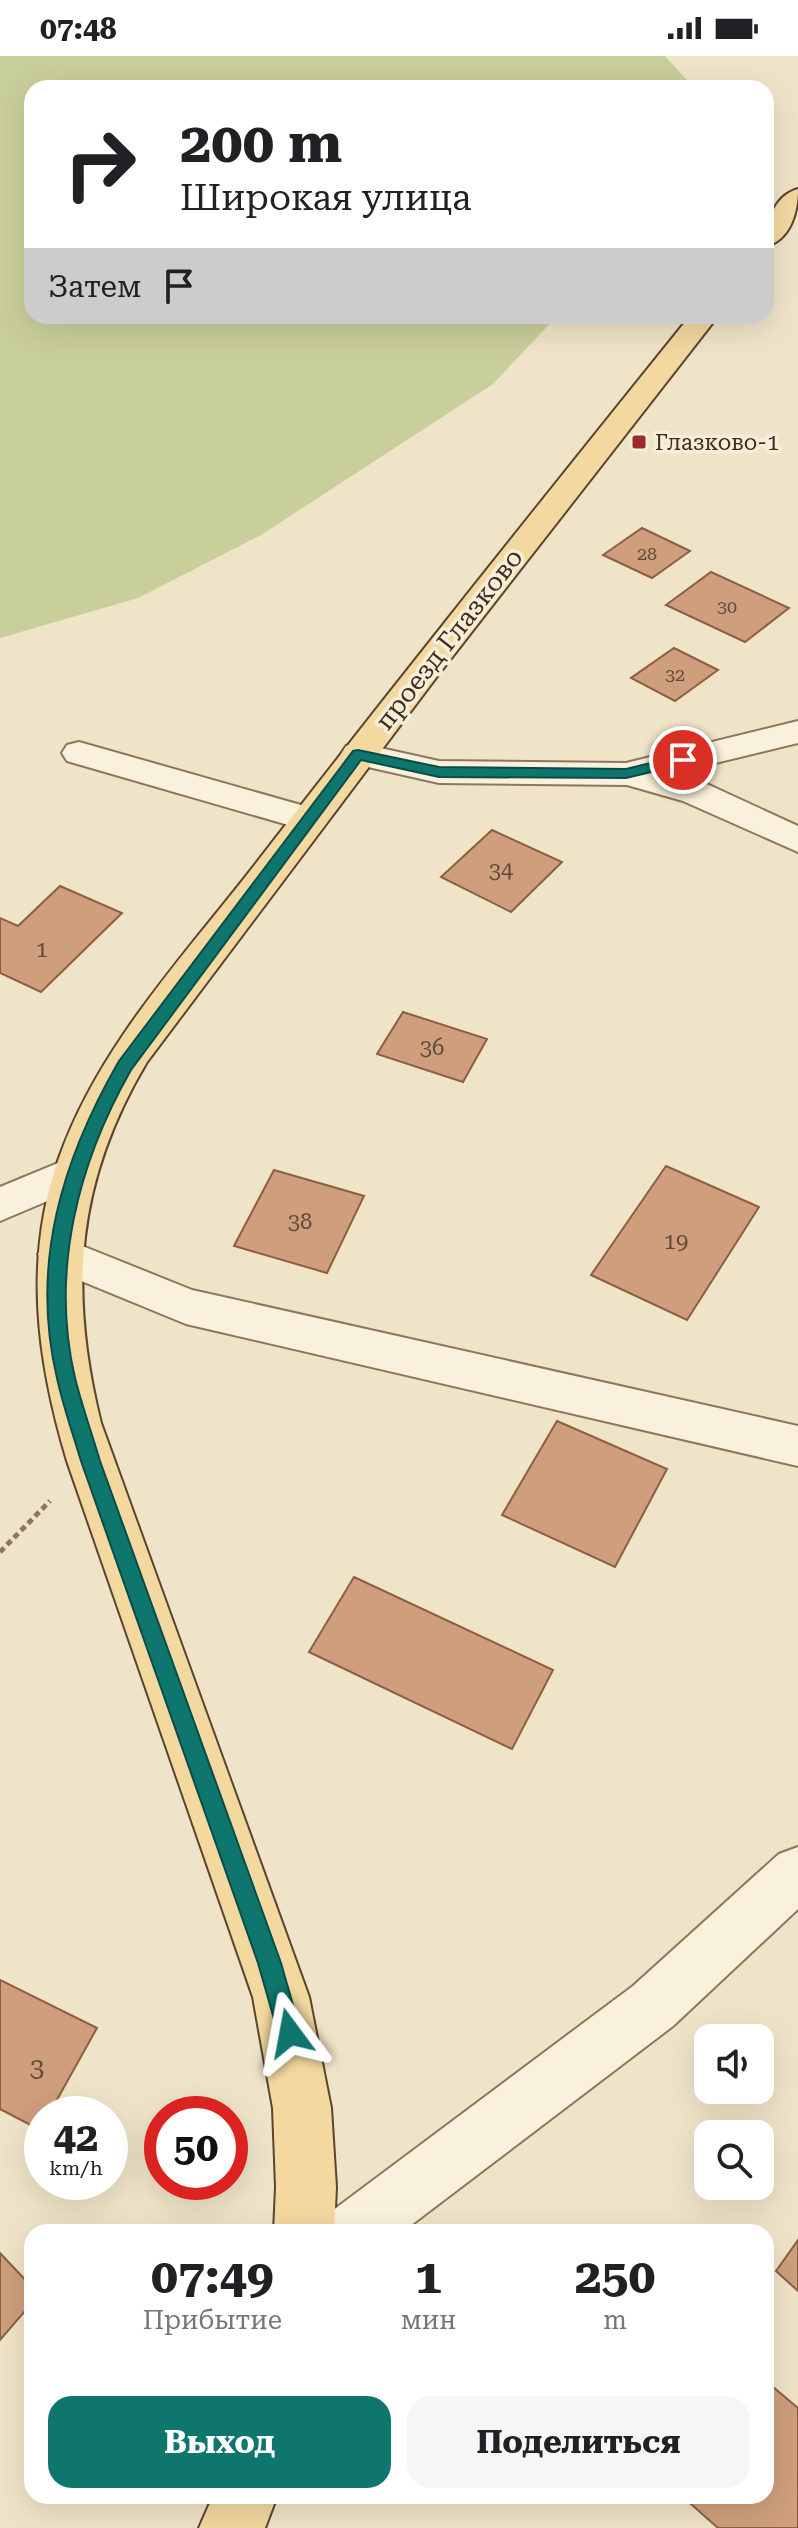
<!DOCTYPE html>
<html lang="ru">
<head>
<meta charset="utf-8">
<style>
  :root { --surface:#fff; --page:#f6f6f6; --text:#202124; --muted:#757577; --accent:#0f766e }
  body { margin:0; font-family:"Roboto Serif",serif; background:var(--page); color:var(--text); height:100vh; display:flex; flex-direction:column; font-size:30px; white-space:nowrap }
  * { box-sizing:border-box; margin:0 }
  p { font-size:26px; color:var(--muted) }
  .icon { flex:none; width:44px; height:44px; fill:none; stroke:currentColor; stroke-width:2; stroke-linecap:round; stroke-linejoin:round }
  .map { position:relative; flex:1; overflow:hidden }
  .panel { position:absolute; left:24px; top:2168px; width:750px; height:280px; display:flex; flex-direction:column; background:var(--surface); border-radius:24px; box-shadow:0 8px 32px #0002 }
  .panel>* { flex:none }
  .top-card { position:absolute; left:24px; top:24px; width:750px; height:244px; border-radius:24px; box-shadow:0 8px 32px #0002; background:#fff; color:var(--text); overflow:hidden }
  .buttons { position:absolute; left:694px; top:1968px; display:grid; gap:16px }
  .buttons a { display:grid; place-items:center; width:80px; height:80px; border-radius:16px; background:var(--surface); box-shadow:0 8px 32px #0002; font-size:40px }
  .speed { position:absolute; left:24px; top:2040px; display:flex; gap:16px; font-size:40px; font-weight:700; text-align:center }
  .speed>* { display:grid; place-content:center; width:104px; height:104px; border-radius:50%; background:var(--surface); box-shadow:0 8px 32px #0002; line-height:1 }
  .speed small { font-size:20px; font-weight:400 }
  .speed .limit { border:12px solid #d22; background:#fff; color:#111 }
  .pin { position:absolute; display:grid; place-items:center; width:68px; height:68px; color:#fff; margin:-34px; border:4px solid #fff; border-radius:50%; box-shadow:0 2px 8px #0007 }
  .me { position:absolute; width:88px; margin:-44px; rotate:347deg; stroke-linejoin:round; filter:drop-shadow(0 0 6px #0008) }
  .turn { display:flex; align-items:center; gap:28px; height:168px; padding:0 24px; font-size:36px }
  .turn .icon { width:104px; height:104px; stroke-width:2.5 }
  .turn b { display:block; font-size:56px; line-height:68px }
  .then { display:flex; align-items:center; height:76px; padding:0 24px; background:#0003; gap:16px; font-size:30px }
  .eta { display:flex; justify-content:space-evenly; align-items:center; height:136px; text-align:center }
  .eta b { font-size:48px; font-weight:700; line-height:56px }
  .button { display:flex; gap:16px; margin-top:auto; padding:16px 24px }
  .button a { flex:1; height:92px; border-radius:24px; background:var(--accent); color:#fff; font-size:32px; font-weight:700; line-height:92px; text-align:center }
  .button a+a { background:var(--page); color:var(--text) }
  .status { display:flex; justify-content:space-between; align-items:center; height:56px; padding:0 40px; background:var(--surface); direction:ltr }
  .status svg { height:22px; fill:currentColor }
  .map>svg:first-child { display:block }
  .green { fill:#c9cf9b }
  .building { fill:#cf9f7d; stroke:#8d5f41; stroke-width:2 }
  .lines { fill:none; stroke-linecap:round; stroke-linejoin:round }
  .minor-casing { stroke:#8d765c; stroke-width:4 }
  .major-casing { stroke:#5b4430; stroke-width:4 }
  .path { stroke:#8d765c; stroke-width:5; stroke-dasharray:6 4; stroke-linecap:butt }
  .minor { fill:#faf1dc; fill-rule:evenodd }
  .major { fill:#f3d9a0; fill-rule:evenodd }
  .route { fill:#0f766e; stroke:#0a4d48; stroke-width:2 }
  .poi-dot { fill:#9e2a2b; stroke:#f7eed8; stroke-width:3 }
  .labels { text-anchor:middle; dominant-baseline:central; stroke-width:7; stroke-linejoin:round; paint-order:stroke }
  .far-number-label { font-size:18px; fill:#624a37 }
  .far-poi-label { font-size:22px; fill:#3d2e20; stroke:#f7eed8; text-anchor:start }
  .number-label { font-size:22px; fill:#624a37 }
  .street-label { font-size:26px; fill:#3d2e20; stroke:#f7eed8 }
  .near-number-label { font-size:26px; fill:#624a37 }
</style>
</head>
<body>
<div class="status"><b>07:48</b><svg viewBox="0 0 49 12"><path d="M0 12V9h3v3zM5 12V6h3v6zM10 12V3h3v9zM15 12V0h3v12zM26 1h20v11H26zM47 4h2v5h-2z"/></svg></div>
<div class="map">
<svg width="798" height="2472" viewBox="0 0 798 2472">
  <rect width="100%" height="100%" fill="#f0e4c8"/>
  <!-- green -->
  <path class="green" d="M0,0h665l29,32h-662v228h525l-64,68 -232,151 -123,63 -138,40z"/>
  <!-- building -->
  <path class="building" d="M642,472l48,23 -38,27 -49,-23z
    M711,516l78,36 -44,34 -79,-37z
    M674,592l44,22 -43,31 -44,-23z
    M492,774l70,32 -51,50 -70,-35z
    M60,830l62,27 -81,79 -41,-19v-55l18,8z
    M403,956l84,27 -24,43 -86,-28z
    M666,1110l93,41 -72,113 -96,-45z
    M274,1114l90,26 -37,77 -93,-27z
    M557,1365l110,48 -52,98 -113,-52z
    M354,1521l199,93 -41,79 -203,-97z
    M0,1924l97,48 -48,86h-7l-2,16 -40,-21z
    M798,2184v51l-22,-20z
    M0,2197l32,34v16l-32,37z
    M766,2325l32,27v120h-80l-35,-31 83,-1z"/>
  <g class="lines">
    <!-- minor casing -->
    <g class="minor-casing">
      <path id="minor" d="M798,665v22l-128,31 39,11 89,41v26l-115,-51 -56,-16 -188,-2 -93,-21 -5,-8 5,-8 12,-3 81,18 187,2z
        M79,686l243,69 5,8 -5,8 -13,4 -242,-70 -5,-8 5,-8z
        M75,1100l15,5 6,11 -6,11 -90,38v-34z
        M60,1181l132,53 606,136v40l-612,-142 -141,-58 -7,-12 7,-12z
        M798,1791v62l-125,117 -271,206h-79l9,-21 301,-225 146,-132z"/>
    </g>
    <!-- major casing -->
    <g class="major-casing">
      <path id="major" d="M798,133c0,22 -7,51 -32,57 0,-22 7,-50 32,-57z
        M690,260h28l-283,363 -288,383c-71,119 -79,228 -46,361l208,574 22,111 5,79 -2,45h-60l2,-45 -3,-79 -20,-111 -186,-536c-30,-100 -44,-202 -8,-303 40,-114 128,-205 201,-300 141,-182 285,-362 430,-542z
        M213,2440h64l-12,32h-66z"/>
    </g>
    <!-- path -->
    <path class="path" d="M0,1496l50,-51"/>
    <!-- minor -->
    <use href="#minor" class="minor"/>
    <!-- major -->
    <use href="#major" class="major"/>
  </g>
  <!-- route -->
  <path class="route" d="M358,694l81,17 187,2 57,-14 8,5 -2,3 -63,15 -187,-1 -78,-17 -230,310c-53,93 -81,201 -56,308 7,28 17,56 25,83l181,502 20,70 -3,8 -8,4 -9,-4 -3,-8 -20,-70 -177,-502c-8,-27 -18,-55 -24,-83 -27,-114 5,-218 62,-317l234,-310z"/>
  <!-- markers -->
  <rect class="poi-dot" x="631" y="378" width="16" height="16" rx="4"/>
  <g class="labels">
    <!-- far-number labels -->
    <g class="far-number-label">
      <text x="647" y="497">28</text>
      <text x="727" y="550">30</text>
      <text x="675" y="618">32</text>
    </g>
    <!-- far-poi labels -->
    <g class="far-poi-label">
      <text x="655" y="386">Глазково-1</text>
    </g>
    <!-- number labels -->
    <g class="number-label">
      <text x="501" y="814">34</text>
      <text x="42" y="893">1</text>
      <text x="432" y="991">36</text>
      <text x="300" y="1165">38</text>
      <text x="676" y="1185">19</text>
    </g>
    <!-- street labels -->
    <g class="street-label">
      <text transform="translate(449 583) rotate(-52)">проезд Глазково</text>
    </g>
    <!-- near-number labels -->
    <g class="near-number-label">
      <text x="37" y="2012">3</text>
    </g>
  </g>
</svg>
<div class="buttons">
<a><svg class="icon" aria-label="sound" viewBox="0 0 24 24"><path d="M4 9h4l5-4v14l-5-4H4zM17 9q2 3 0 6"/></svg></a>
<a><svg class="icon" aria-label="search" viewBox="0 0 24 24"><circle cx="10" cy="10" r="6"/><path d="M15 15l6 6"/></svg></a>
</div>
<div class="speed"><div>42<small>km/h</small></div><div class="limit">50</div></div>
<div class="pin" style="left:683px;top:704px;background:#d93025"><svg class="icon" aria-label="arrive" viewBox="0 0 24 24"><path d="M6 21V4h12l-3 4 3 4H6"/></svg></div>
<svg class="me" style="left:290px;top:1977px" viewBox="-20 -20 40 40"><path d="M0-17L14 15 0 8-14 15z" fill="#0f766e" stroke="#fff" stroke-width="4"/></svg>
<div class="top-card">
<div class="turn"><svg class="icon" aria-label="right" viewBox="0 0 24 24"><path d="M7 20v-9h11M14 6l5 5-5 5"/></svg><div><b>200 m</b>Широкая улица</div></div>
<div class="then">Затем<svg class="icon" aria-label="arrive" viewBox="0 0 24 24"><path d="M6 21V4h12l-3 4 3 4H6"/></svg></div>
</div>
<section class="panel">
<div class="eta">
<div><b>07:49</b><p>Прибытие</p></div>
<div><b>1</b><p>мин</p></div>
<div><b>250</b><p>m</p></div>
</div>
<div class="button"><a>Выход</a><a>Поделиться</a></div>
</section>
</div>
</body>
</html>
